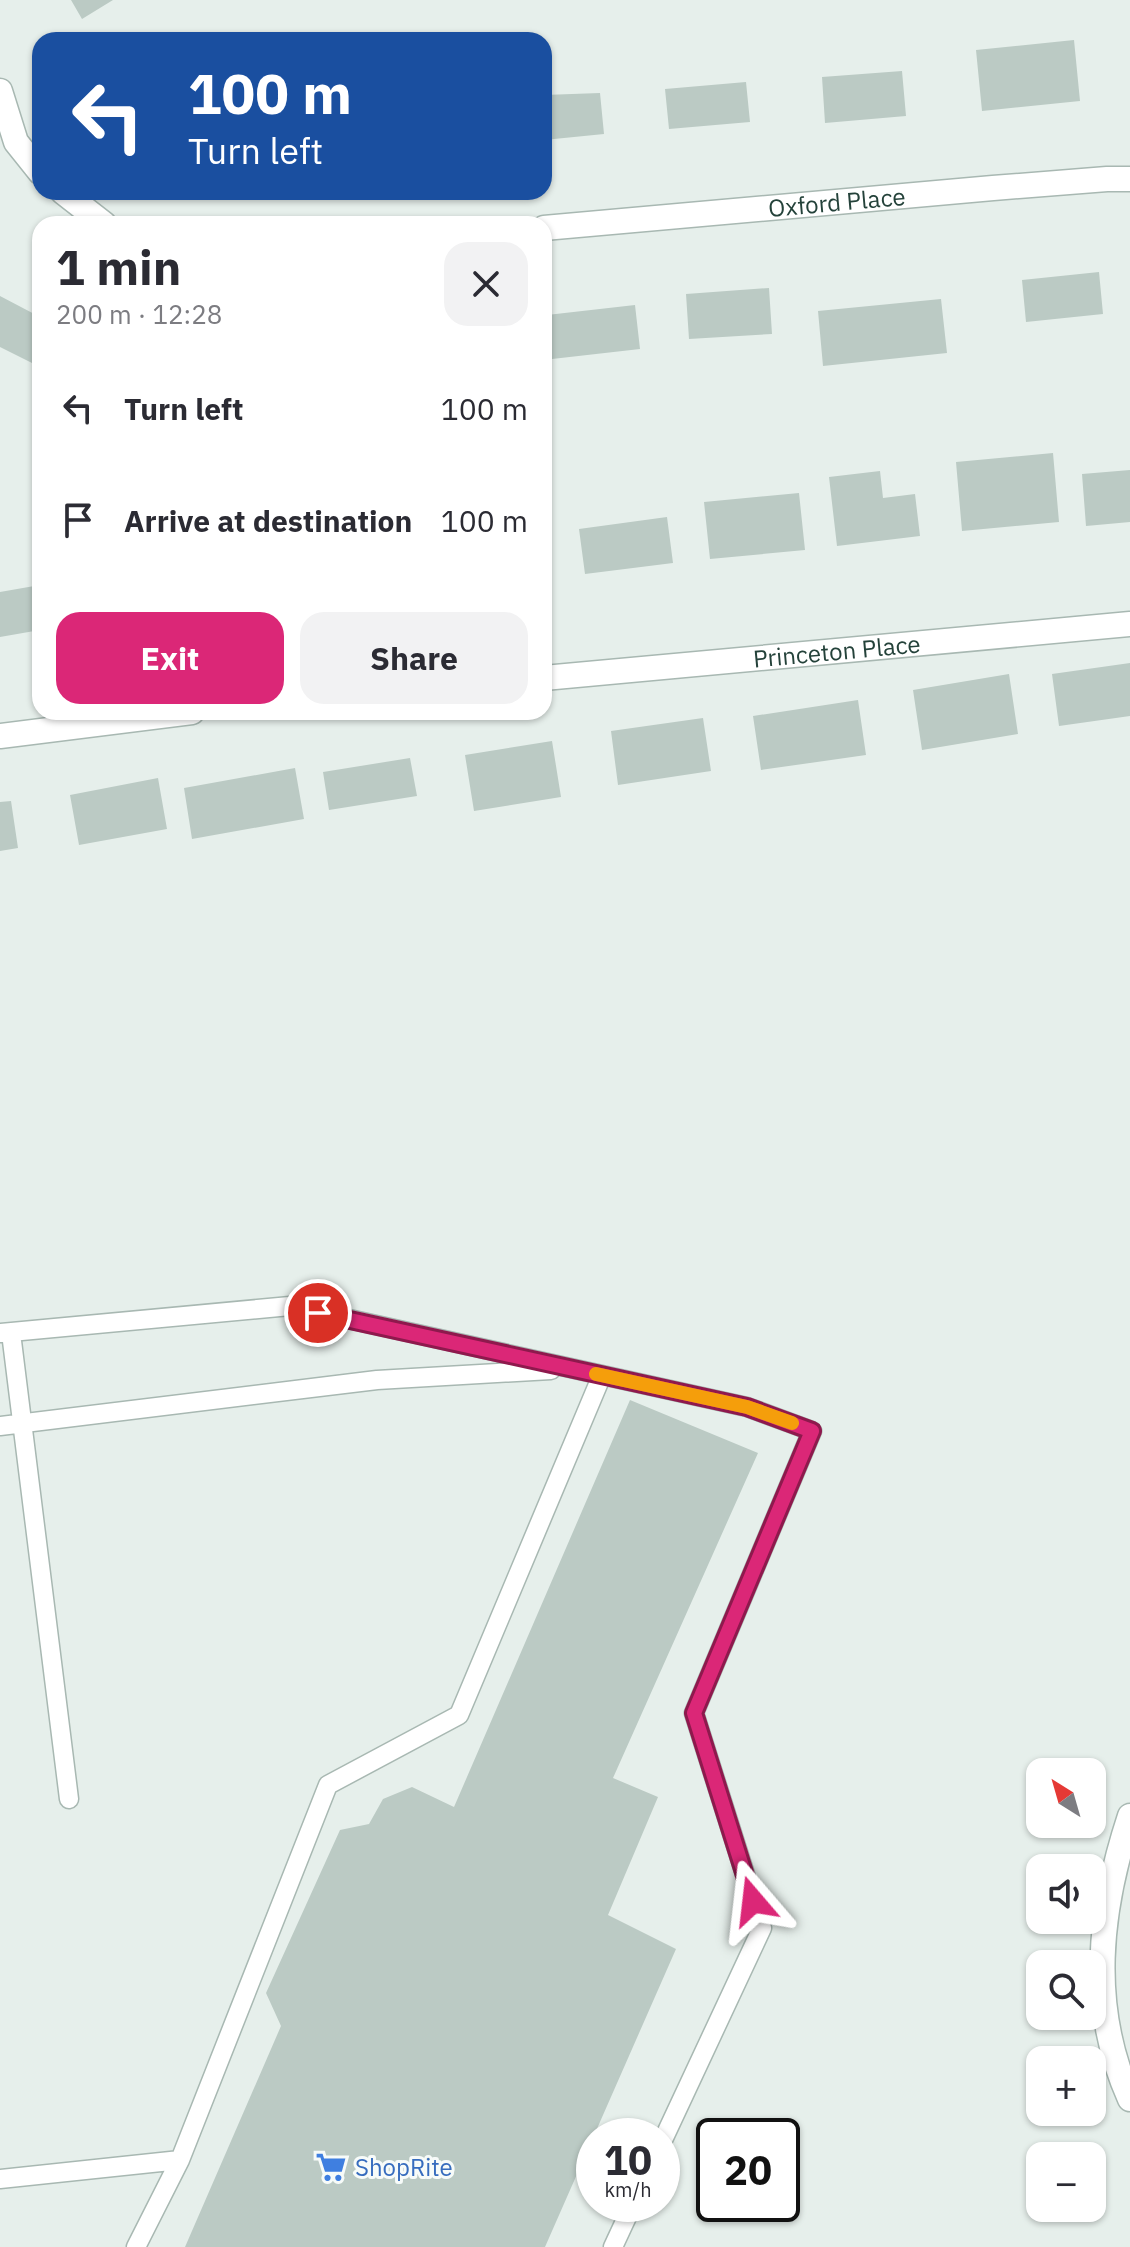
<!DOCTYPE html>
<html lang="en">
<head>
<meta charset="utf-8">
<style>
  :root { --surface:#fff; --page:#f2f2f3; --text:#2b2b33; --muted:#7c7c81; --accent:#db2777 }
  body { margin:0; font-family:"IBM Plex Sans",sans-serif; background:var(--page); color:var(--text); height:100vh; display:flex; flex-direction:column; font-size:30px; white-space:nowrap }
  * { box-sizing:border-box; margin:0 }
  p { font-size:26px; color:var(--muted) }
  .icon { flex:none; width:44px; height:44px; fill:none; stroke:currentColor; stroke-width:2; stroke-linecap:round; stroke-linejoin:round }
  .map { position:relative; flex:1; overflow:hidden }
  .sheet { position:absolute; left:32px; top:216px; width:520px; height:504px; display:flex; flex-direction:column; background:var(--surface); border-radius:24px; box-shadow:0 2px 6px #0004 }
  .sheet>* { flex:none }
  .top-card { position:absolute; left:32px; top:32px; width:520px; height:168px; border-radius:24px; box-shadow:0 2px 6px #0004; background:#1a4fa0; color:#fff; overflow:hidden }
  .needle { width:52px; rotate:323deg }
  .tools { position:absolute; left:1026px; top:1758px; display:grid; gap:16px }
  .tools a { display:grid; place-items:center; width:80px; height:80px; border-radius:16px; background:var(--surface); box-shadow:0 2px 6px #0004; font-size:40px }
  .speed { position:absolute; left:576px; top:2118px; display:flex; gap:16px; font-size:40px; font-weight:700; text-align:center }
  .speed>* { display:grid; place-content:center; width:104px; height:104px; border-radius:50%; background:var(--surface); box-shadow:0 2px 6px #0004; line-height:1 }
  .speed small { font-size:20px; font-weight:400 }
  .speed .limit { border:4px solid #111; border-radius:12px; background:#fff; color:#111 }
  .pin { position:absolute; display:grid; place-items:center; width:68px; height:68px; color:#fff; margin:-34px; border:4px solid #fff; border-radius:50%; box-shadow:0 2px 8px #0007 }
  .me { position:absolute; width:88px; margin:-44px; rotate:343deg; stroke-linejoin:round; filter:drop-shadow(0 0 6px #0008) }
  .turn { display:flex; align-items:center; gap:28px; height:168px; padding:0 24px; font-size:36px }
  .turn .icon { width:104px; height:104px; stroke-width:2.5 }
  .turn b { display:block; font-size:56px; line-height:68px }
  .round { display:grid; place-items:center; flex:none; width:84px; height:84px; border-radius:24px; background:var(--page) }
  .head { display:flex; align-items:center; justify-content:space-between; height:136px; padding:0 24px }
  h1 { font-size:48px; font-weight:700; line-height:60px }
  .primary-button { display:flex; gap:16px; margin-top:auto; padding:16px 24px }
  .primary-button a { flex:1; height:92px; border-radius:24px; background:var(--accent); color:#fff; font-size:32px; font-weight:700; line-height:92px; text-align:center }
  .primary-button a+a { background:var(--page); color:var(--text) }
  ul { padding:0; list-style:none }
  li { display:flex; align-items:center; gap:24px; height:112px; padding:0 24px }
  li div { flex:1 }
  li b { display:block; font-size:30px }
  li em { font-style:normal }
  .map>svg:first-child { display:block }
  .building { fill:#bbcac4 }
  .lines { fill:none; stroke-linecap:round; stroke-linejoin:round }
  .service-casing { stroke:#a8b8b2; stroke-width:21 }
  .minor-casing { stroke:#a8b8b2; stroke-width:27 }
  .service { stroke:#fff; stroke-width:18 }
  .minor { stroke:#fff; stroke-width:24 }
  .route-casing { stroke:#8e194d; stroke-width:20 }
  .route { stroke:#db2777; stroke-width:14 }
  .slow { stroke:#f59e0b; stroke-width:14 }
  .labels { text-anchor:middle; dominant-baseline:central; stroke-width:6; stroke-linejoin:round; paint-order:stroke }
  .street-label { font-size:24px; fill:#24423a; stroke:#f7fbf9 }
  .shop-label { font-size:24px; fill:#366cbe; stroke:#f7fbf9; text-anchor:start }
</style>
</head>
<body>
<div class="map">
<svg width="1130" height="2247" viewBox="0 0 1130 2247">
  <rect width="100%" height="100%" fill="#e6efeb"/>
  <!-- building -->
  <path class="building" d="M71,0h42l-31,19z
    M1074,40l6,61 -98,10 -6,-61z
    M902,71l4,45 -81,7 -3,-46z
    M746,82l4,40 -81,7 -4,-40z
    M600,93l4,41 -60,6v-45z
    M1099,272l4,42 -77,8 -4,-42z
    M769,288l3,46 -83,5 -3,-45z
    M0,296l40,21v50l-40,-20z
    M941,299l6,54 -124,13 -5,-55z
    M635,305l5,44 -88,10 -5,-44z
    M1053,453l6,69 -97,9 -6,-69z
    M1130,470v52l-44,4 -4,-52z
    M880,471l3,27 32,-4 5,42 -83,10 -8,-69z
    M799,493l6,57 -95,9 -6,-57z
    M667,517l6,46 -88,11 -6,-45z
    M40,585v45l-40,7v-45z
    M1130,663v53l-71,10 -7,-52z
    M1009,674l9,60 -96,16 -9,-60z
    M858,700l8,55 -105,15 -8,-54z
    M703,718l8,53 -93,14 -7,-54z
    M552,741l9,56 -87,14 -9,-56z
    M410,758l7,38 -88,14 -6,-38z
    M295,768l9,51 -112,20 -8,-51z
    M158,778l9,51 -88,16 -9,-50z
    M11,801l7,47 -18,3v-49z
    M630,1400l128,53 -145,325 45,19 -50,118 68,34 -131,298h-360l96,-221 -15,-33 74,-163 29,-6 14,-25 29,-12 42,20z"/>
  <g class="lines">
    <!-- service casing -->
    <g class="service-casing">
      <path id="service" d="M0,1333l290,-27 457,101 65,24 -118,282 68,215 -100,214
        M11,1333l58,466
        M0,1426l377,-46 174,-10
        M0,2179l180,-19
        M136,2247l44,-87 148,-375 131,-70 143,-340
        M613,2247l20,-43"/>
    </g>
    <!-- minor casing -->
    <g class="minor-casing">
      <g id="minor">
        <path d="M0,91l16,51 24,30"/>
        <path d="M63,192l41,32"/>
        <path id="s1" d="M544,228l449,-40 114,-9h23"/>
        <path id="s2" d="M544,678l586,-54"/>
        <path d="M0,736l192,-24"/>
        <path d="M1130,1816c-31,94 -42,190 0,283"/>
      </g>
    </g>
    <!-- service -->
    <use href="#service" class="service"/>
    <!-- minor -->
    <use href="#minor" class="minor"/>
  </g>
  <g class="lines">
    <!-- route casing -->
    <g class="route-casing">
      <path id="route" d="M318,1313l429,94 65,24 -118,282 59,188"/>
    </g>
    <!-- route -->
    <use href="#route" class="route"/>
    <!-- slow -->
    <path class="slow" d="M596,1374l151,33 45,16"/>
  </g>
  <!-- icons -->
  <defs>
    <g id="supermarket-bare" transform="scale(2.4)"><path d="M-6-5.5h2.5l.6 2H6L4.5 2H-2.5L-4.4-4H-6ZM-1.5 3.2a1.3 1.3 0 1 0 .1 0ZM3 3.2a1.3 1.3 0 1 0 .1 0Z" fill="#3f7fe0" stroke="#f7fbf9" stroke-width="2.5" paint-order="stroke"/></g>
  </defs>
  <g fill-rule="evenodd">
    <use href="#supermarket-bare" x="331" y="2167"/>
  </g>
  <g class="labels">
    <!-- street labels -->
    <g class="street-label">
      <text stroke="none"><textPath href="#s1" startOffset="294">Oxford Place</textPath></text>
      <text stroke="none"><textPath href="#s2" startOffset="294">Princeton Place</textPath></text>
    </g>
    <!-- shop labels -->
    <g class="shop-label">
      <text x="355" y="2167">ShopRite</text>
    </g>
  </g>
</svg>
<div class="tools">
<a><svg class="needle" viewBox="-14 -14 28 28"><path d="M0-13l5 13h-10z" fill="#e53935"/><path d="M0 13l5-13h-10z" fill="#7c7c81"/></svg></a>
<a><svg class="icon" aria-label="sound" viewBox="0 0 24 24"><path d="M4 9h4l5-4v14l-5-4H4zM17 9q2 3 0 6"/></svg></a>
<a><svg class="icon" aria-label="search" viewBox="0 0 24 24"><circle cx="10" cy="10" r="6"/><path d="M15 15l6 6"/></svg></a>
<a>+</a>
<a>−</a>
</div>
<div class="speed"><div>10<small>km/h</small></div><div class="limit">20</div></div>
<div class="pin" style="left:318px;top:1313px;background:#d93025"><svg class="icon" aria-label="arrive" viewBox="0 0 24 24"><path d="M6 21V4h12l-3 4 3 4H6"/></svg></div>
<svg class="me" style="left:753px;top:1901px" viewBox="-20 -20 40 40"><path d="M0-17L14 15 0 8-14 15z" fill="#db2777" stroke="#fff" stroke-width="4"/></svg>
<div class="top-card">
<div class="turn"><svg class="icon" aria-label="left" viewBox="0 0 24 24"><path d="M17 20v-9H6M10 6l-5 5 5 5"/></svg><div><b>100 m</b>Turn left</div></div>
</div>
<section class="sheet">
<div class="head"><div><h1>1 min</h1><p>200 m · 12:28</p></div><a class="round"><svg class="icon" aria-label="close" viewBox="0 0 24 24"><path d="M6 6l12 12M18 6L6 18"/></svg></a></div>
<ul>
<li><svg class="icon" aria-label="left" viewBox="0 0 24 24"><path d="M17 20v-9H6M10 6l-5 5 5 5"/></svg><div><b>Turn left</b></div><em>100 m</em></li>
<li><svg class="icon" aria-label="arrive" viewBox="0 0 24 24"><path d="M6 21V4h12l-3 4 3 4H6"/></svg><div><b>Arrive at destination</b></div><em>100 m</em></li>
</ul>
<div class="primary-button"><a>Exit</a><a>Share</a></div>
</section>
</div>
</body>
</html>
